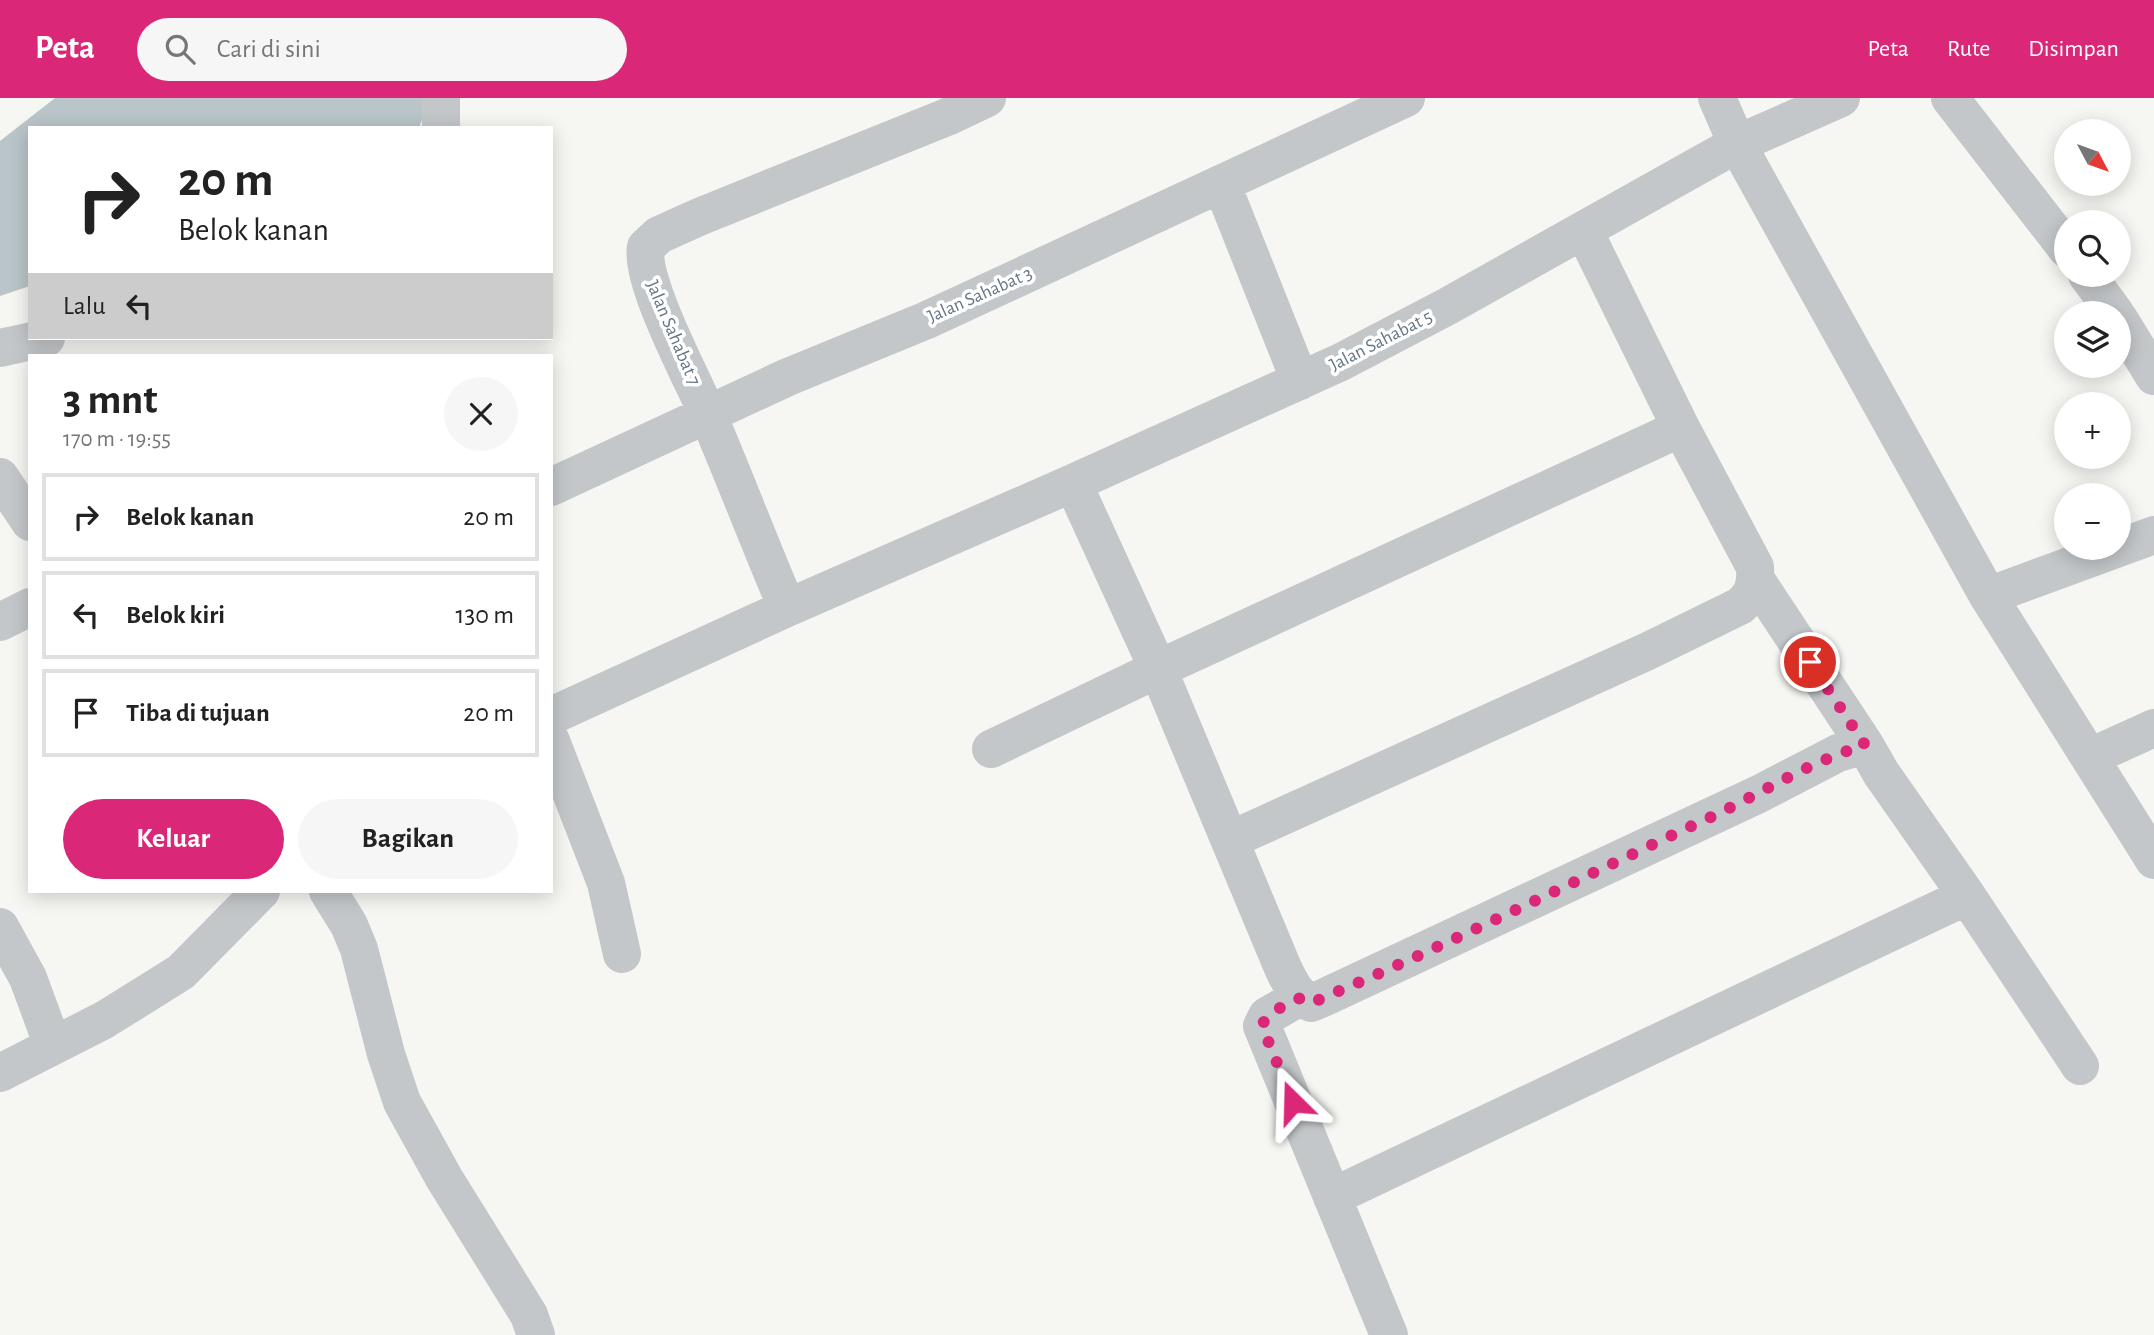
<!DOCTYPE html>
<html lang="id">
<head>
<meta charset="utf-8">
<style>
  :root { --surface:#fff; --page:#f6f6f6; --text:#222; --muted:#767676; --line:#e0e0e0; --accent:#db2777 }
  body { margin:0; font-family:"Alegreya Sans",sans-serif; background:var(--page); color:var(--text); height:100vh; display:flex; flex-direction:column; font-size:26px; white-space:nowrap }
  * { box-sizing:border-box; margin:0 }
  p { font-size:23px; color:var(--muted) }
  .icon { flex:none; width:38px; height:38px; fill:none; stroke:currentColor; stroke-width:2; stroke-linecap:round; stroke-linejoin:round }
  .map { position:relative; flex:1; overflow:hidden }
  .panel { position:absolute; left:28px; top:256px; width:525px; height:539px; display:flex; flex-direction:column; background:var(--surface); border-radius:0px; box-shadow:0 4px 18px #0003 }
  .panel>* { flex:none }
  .hud { position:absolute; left:28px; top:28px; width:525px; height:214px; border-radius:0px; box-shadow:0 4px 18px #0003; background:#fff; color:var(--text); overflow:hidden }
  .needle { width:46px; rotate:131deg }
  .tools { position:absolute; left:2054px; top:21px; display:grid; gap:14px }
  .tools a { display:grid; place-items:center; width:77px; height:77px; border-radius:50%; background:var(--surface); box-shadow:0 4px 18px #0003; font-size:35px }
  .pin { position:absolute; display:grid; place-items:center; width:60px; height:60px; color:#fff; margin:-30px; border:4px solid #fff; border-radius:50%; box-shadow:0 2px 7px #0007 }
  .me { position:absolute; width:77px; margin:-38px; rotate:338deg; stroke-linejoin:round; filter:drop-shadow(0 0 5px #0008) }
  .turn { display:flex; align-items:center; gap:24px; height:147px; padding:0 35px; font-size:32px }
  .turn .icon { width:91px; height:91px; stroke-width:2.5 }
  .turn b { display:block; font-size:49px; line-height:60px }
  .then { display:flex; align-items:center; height:66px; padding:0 35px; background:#0003; gap:14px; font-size:26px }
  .round { display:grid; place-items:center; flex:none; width:74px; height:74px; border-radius:37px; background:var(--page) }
  .head { display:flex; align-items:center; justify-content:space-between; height:119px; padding:0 35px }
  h1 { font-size:42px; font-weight:700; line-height:52px }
  .primary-button { display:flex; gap:14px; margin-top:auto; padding:14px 35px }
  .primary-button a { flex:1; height:80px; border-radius:42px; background:var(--accent); color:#fff; font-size:28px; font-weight:700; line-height:80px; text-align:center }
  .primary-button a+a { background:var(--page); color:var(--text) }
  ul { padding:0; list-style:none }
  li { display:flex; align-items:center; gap:21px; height:88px; margin:0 14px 10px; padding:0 21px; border:4px solid var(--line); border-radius:0px }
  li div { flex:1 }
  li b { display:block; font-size:26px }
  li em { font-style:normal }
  header { display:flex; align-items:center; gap:42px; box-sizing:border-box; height:98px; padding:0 35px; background:var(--accent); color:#fff }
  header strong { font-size:33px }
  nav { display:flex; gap:38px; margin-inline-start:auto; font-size:24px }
  .search { width:490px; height:63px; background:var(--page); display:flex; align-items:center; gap:18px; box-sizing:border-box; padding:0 24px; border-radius:38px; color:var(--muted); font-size:26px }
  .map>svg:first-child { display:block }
  .water { fill:#bac5c9 }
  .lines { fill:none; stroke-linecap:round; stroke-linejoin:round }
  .minor { stroke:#c3c7ca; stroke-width:38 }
  .route { stroke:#db2777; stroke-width:12; stroke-dasharray:0 21.6 }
  .labels { text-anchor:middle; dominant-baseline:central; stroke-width:7; stroke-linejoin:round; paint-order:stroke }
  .street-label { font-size:19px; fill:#647584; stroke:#fff }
</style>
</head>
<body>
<header>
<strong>Peta</strong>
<div class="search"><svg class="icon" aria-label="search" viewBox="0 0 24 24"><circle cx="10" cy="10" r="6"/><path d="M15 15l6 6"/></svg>Cari di sini</div>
<nav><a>Peta</a><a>Rute</a><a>Disimpan</a></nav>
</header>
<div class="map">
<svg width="2154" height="1237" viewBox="0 0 2154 1237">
  <rect width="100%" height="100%" fill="#f6f6f2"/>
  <!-- water -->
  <path class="water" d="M55,0h367l1,19 -4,11h-389v158l-30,10v-155z"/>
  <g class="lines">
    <!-- minor -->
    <path class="minor" d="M441,0v30
      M1717,0l20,46 251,452 166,-61
      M1950,0l117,151
      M1222,87l78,196
      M2087,177l28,38
      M2119,221l35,57
      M0,250l46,-10
      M0,379l30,45
      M1073,385l85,186 125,299c8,16 12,27 28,35l12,-5 436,-204 79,-41 27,-8 16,28 86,123 113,170
      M551,389l237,-110 139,-57 479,-222
      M1756,482l109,165
      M1988,498l166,264
      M787,510c-27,-64 -52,-129 -79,-193 -15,-35 -69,-135 -62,-168l13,-12 40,-18 248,-100 40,-19
      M0,524l30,-15
      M551,618l236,-108 286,-125 268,-121 107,-56 289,-162 104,-46
      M551,643l55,142 16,71
      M991,651l167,-80 523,-241
      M2090,659l64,-29
      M1230,742l418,-189 92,-45c14,-12 16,-22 15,-39l-74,-139 -97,-197
      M328,793l21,34 10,24 27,105 16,48 42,76 85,137 7,20
      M0,829l28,51 25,68
      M1300,899l-33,19 -5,10 127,309
      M0,975l104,-53 77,-48 80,-81
      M1332,1099l635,-301"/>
  </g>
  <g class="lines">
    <!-- route -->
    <path class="route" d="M1293,1004l-31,-76c5,-15 25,-21 38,-28l11,5c135,-57 267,-124 400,-186 51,-24 100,-56 154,-72l-55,-83"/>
  </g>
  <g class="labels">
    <!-- street labels -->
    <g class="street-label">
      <text transform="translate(980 197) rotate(-24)">Jalan Sahabat 3</text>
      <text transform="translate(673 235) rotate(67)">Jalan Sahabat 7</text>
      <text transform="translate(1381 243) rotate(-27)">Jalan Sahabat 5</text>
    </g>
  </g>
</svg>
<div class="tools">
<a><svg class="needle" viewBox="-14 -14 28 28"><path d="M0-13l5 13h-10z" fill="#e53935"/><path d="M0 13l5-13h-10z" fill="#767676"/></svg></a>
<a><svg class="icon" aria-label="search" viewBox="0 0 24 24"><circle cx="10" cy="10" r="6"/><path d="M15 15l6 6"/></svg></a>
<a><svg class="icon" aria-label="layers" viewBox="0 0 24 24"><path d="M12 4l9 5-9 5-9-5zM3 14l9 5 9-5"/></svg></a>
<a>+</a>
<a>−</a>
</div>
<div class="pin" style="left:1810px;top:564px;background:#d93025"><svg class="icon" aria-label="arrive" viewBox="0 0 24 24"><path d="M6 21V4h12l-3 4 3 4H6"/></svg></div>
<svg class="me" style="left:1293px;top:1004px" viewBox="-20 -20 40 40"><path d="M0-17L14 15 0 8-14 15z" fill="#db2777" stroke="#fff" stroke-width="4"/></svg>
<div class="hud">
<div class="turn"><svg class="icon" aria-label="right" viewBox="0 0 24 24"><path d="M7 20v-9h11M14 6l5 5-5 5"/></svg><div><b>20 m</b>Belok kanan</div></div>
<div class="then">Lalu<svg class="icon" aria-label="left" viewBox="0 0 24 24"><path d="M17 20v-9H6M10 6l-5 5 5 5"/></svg></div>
</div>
<section class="panel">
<div class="head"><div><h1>3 mnt</h1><p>170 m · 19:55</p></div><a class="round"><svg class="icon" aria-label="close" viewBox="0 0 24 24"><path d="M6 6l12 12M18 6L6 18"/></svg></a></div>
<ul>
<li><svg class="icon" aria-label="right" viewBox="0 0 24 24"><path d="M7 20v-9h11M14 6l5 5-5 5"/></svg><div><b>Belok kanan</b></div><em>20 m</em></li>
<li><svg class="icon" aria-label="left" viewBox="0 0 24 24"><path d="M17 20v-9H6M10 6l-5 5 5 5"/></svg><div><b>Belok kiri</b></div><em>130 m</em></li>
<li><svg class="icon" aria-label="arrive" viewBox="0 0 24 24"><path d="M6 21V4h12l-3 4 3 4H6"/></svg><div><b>Tiba di tujuan</b></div><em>20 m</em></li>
</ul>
<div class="primary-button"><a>Keluar</a><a>Bagikan</a></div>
</section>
</div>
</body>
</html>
